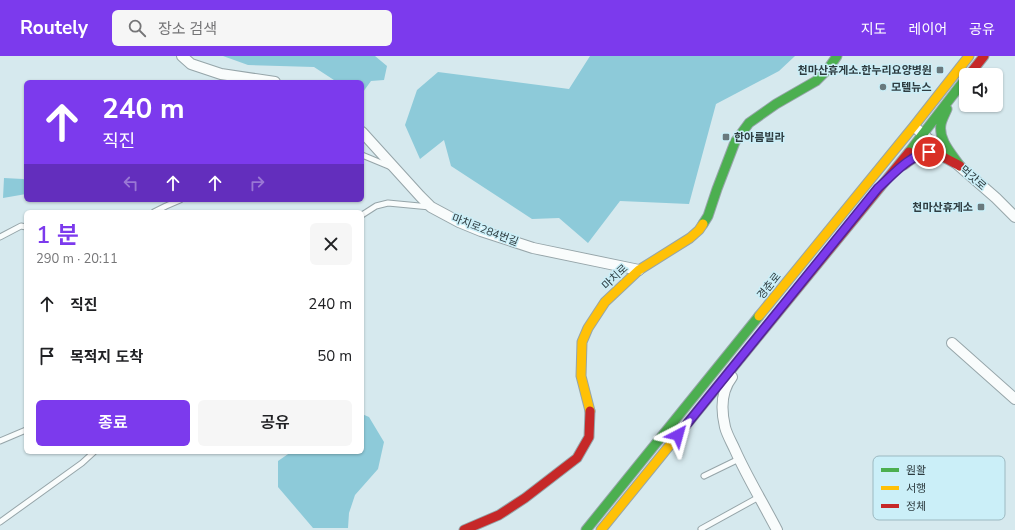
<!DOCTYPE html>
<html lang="ko">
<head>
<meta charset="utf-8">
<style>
  :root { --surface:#fff; --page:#f6f6f6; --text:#202124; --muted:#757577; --accent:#7c3aed }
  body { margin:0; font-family:"Nunito Sans","Noto Sans KR",sans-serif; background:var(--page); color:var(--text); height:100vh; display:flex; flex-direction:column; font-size:15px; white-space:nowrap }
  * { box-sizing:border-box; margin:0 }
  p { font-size:13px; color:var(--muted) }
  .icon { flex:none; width:22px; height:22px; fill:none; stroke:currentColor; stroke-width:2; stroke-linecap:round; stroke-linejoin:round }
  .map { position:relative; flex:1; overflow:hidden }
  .details { position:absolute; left:24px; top:154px; width:340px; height:244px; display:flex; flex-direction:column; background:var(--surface); border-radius:6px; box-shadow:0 1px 3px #0004 }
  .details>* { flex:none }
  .top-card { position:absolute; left:24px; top:24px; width:340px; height:122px; border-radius:6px; box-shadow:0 1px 3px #0004; background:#7c3aed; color:#fff; overflow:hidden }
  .controls { position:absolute; left:959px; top:12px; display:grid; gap:8px }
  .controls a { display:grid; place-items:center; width:44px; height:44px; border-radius:6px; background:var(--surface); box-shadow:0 1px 3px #0004; font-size:20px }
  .pin { position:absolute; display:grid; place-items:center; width:34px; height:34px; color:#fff; margin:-17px; border:2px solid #fff; border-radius:50%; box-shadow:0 1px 4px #0007 }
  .me { position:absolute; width:44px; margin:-22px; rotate:39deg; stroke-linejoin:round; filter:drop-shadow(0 0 3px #0008) }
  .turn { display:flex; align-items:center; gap:14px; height:84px; padding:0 12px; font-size:18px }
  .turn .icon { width:52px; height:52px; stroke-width:2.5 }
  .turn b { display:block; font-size:28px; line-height:34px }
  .lanes { display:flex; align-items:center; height:38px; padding:0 12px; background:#0003; justify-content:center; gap:20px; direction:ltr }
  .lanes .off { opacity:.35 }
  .round { display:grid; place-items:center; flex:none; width:42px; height:42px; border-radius:6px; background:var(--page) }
  .overview { display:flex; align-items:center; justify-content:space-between; height:68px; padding:0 12px }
  h1 { font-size:24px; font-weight:600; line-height:30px; color:var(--accent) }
  .button { display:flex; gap:8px; margin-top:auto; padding:8px 12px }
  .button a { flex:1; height:46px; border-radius:6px; background:var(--accent); color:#fff; font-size:16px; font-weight:600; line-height:46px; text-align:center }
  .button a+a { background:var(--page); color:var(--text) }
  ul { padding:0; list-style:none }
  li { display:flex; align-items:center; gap:12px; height:52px; padding:0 12px }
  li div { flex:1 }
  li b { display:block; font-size:15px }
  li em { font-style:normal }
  header { display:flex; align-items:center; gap:24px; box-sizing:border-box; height:56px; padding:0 20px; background:var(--accent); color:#fff }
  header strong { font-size:19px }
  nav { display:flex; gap:22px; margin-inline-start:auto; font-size:14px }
  .search { width:280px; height:36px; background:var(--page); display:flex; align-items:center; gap:10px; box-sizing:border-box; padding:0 14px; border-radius:6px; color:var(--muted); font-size:15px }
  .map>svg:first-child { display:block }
  .forest { fill:#8dcad9 }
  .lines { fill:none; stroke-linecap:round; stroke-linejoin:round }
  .lane-casing { stroke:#96a5a9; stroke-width:7 }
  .street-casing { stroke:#96a5a9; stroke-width:12 }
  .fast-casing { stroke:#96a5a9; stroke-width:11 }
  .slow-casing { stroke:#96a5a9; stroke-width:11 }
  .jam-casing { stroke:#96a5a9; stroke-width:11 }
  .lane { stroke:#f9fcfc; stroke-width:5 }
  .street { stroke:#f9fcfc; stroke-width:10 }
  .fast { stroke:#4caf50; stroke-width:9 }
  .slow { stroke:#ffc107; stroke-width:9 }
  .jam { stroke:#c62828; stroke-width:9 }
  .route-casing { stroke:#51269a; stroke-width:10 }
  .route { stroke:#7c3aed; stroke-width:7 }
  .poi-dot { fill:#69797d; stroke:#cbeff8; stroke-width:1.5 }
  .labels { text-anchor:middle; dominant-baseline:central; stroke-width:3; stroke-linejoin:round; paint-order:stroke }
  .poi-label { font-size:11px; font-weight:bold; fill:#2e3c40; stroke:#cbeff8; text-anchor:end }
  .street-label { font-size:11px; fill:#2e3c40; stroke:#cbeff8 }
  .key { fill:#cbeff8; stroke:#9cb9c1; stroke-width:1 }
  .key-label { font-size:11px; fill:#2e3c40 }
</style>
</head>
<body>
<header>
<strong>Routely</strong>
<div class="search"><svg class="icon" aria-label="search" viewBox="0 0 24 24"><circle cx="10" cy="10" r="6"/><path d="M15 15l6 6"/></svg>장소 검색</div>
<nav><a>지도</a><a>레이어</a><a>공유</a></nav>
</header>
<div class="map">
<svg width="1015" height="474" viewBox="0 0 1015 474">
  <rect width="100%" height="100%" fill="#d6e9ee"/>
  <!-- forest -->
  <path class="forest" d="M223,0h152l12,10 -3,14 -13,1 -8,11h-1v-10h-25l-23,-15 -66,-2z
    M590,0h205l-16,15 -63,33 -27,100 -69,-3 -32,42 -29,-25 -27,1 -81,-53 -7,-26 -24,19 -15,-34 12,-35 21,-18 131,17z
    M4,122l19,1 3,1v14l-23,4z
    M362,358l7,3 15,25 -6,27 -23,26 -6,18 -1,15h-35l-35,-41v-26l13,-9h71z"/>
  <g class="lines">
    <!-- lane casing -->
    <g class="lane-casing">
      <path id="lane" d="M362,99l29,12
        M154,156l12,-6 14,-6
        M362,159l14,-9 12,-3 42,4
        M0,181l21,-11 5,1
        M0,385l26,-11
        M704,420l35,-17
        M0,466l82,-59 12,-11
        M701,473l58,-32"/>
    </g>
    <!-- street casing -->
    <g class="street-casing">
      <path id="street" d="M182,0l9,8 30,10 54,8
        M918,74l78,68 19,19
        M362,76l58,64 11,11 28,15 22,9 52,17 106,22
        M952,287l63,56
        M732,321c-11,14 -11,33 -7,50 2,8 7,16 10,23 12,27 28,53 42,80"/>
    </g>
    <!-- fast casing -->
    <g class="fast-casing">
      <path id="fast" d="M947,53c-2,5 -5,10 -6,15 -3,16 11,30 19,42
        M909,96l57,-74
        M703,168l5,-8 9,-27 18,-47 14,-19 27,-19 40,-23 12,-12 9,-13
        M586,474l173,-214"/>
    </g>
    <!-- slow casing -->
    <g class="slow-casing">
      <path id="slow" d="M759,260l155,-190 55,-70
        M590,355l-9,-35 1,-34 6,-14 17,-26 34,-32 51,-32 9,-8 4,-6
        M601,474l129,-159"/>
    </g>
    <!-- jam casing -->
    <g class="jam-casing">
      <path id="jam" d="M969,19l15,-19
        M904,109c24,-19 32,-12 56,1
        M730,315l179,-219
        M464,474l35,-15 26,-17 52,-40 12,-21 1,-26"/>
    </g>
    <!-- lane -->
    <use href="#lane" class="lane"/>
    <!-- street -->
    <use href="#street" class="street"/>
    <!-- fast -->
    <use href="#fast" class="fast"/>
    <!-- slow -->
    <use href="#slow" class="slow"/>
    <!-- jam -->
    <use href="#jam" class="jam"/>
  </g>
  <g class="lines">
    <!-- route casing -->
    <g class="route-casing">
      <path id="route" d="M678,379l200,-247c15,-13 30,-32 51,-36"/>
    </g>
    <!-- route -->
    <use href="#route" class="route"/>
  </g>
  <!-- markers -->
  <g class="poi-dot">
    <rect x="936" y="10" width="8" height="8" rx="2"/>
    <circle cx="883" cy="31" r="4"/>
    <rect x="722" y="77" width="8" height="8" rx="2"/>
    <rect x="977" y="147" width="8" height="8" rx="2"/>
  </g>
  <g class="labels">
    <!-- poi labels -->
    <g class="poi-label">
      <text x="932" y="14">천마산휴게소.한누리요양병원</text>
      <text x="891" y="31" text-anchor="start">모텔뉴스</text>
      <text x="734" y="81" text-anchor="start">한아름빌라</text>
      <text x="973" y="151">천마산휴게소</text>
    </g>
    <!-- street labels -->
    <g class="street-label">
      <text transform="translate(973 122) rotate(41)">먹갓로</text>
      <text transform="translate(485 174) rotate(21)">마치로284번길</text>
      <text transform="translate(615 221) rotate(-43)">마치로</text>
      <text transform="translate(769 230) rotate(-51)">경춘로</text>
    </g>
  </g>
  <!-- legend -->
  <rect x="873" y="400" width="132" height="64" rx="6" class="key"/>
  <rect x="881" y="412" width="18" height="4" fill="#4caf50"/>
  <rect x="881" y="430" width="18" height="4" fill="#ffc107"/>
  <rect x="881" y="448" width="18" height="4" fill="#c62828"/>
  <g class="key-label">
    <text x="906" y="418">원활</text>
    <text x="906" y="436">서행</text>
    <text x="906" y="454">정체</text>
  </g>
</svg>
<div class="controls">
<a><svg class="icon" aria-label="sound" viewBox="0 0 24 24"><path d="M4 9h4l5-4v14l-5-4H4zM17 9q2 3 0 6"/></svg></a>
</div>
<div class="pin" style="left:929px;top:96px;background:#d93025"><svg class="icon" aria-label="arrive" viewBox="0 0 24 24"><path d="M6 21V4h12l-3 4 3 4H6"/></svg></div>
<svg class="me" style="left:678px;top:379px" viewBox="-20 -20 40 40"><path d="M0-17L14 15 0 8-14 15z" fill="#7c3aed" stroke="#fff" stroke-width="4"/></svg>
<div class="top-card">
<div class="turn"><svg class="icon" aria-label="ahead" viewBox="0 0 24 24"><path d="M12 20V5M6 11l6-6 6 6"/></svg><div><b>240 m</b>직진</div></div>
<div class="lanes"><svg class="icon off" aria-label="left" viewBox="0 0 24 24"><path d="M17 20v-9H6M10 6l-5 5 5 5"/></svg><svg class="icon" aria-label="ahead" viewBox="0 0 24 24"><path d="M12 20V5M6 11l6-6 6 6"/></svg><svg class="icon" aria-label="ahead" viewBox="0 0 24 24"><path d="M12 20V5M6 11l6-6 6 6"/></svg><svg class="icon off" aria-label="right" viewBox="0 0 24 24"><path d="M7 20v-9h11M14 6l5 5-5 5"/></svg></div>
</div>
<section class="details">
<div class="overview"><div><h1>1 분</h1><p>290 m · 20:11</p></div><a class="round"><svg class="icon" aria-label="close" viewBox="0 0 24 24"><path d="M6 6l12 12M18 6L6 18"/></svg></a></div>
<ul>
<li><svg class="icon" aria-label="ahead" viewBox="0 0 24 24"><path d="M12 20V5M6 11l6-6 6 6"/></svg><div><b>직진</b></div><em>240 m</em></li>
<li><svg class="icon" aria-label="arrive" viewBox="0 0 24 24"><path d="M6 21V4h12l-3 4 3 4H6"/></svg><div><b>목적지 도착</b></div><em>50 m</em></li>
</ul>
<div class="button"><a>종료</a><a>공유</a></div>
</section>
</div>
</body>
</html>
